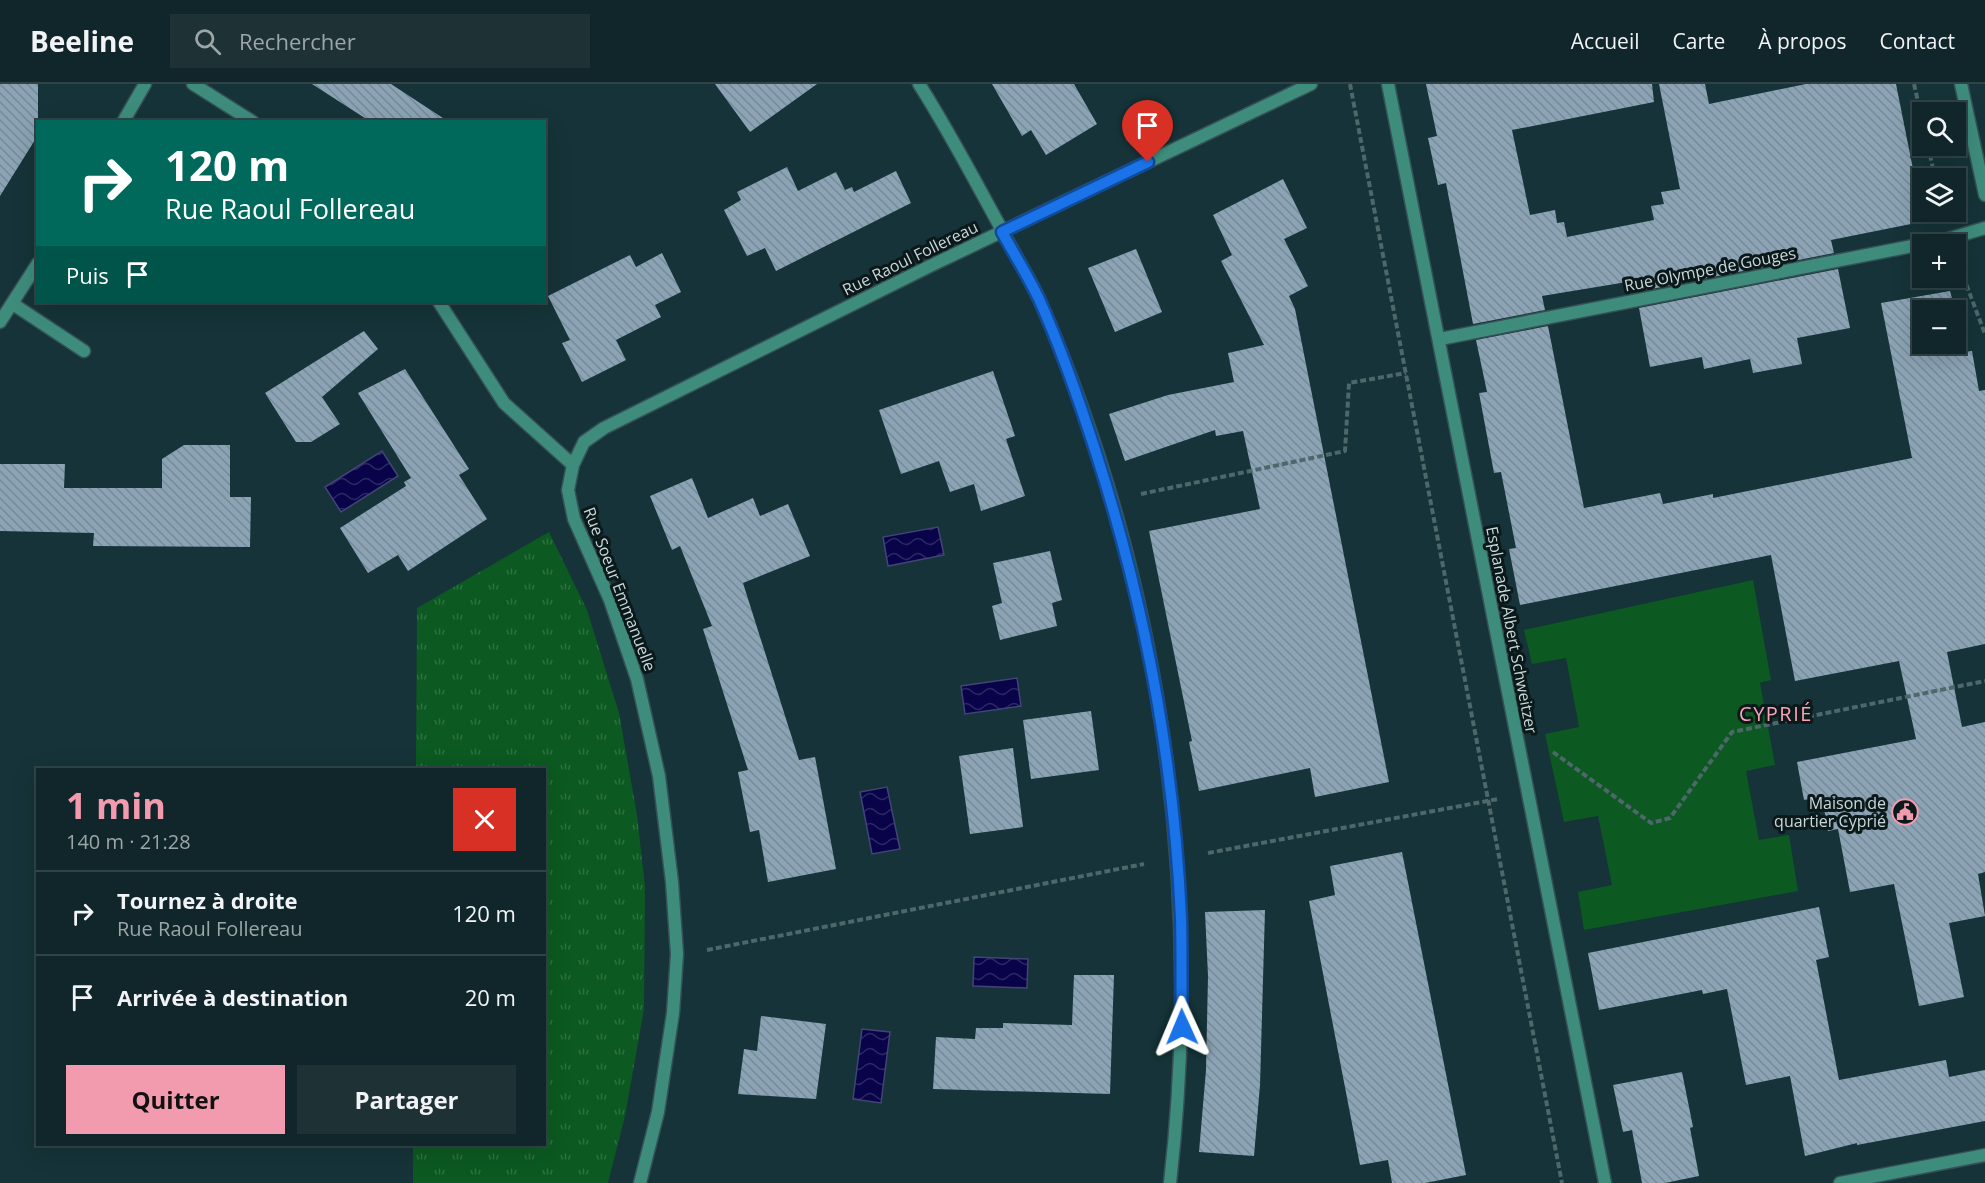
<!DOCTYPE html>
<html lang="fr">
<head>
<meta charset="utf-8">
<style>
  :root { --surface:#10262a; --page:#1e3236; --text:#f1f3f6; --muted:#9ca5a8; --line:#304347; --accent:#f29aae }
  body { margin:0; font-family:"Open Sans",sans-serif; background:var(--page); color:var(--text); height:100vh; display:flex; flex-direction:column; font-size:22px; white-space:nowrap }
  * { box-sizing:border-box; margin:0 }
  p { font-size:20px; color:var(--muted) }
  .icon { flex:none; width:33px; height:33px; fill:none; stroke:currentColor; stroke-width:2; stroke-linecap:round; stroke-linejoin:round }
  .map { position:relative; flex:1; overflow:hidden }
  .panel { position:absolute; left:36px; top:684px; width:510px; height:378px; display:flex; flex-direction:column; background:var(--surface); border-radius:0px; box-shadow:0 6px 24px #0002,0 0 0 2px var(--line) }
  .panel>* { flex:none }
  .hud { position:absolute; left:36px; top:36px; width:510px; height:183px; border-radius:0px; box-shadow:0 6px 24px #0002,0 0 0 2px var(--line); background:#00695c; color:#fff; overflow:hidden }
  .fabs { position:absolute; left:1912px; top:18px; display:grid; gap:12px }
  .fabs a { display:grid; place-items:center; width:54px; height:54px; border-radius:0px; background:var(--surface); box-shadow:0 6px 24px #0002,0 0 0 2px var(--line); font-size:30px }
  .pin { position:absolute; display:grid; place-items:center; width:51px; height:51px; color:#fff; margin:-62px -26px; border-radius:50% 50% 50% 0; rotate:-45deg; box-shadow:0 0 6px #0007 }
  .pin .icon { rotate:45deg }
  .me { position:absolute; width:66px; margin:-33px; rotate:359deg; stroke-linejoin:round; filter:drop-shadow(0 0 4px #0008) }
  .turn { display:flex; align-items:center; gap:21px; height:126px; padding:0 30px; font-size:27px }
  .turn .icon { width:78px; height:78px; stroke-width:2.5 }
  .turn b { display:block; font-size:42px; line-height:51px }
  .then { display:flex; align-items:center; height:57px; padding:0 30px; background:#0003; gap:12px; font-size:22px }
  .round { display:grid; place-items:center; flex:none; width:63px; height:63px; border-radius:0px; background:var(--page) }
  .summary { display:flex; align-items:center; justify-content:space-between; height:102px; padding:0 30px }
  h1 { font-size:36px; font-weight:700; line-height:45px; color:var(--accent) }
  .cta { display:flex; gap:12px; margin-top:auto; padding:12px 30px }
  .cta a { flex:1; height:69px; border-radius:0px; background:var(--accent); color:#111; font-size:24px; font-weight:700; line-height:69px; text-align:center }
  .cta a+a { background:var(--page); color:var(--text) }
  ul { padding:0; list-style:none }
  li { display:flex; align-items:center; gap:18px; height:84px; padding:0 30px; border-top:2px solid var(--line) }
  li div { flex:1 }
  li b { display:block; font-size:22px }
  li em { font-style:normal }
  header { display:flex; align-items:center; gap:36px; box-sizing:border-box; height:84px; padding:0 30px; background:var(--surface); border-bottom:2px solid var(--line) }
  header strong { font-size:28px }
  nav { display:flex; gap:33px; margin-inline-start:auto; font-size:21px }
  .search { width:420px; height:54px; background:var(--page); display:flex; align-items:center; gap:15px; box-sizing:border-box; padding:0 21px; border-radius:0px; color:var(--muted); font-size:22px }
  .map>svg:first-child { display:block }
  .grass { fill:url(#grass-tufts) }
  .park { fill:#0c5921 }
  .water { fill:url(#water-waves); stroke:#424476; stroke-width:1.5 }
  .building { fill:url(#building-back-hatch) }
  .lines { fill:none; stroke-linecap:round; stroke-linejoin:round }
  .street-casing { stroke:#355155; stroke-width:15 }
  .path { stroke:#4d676b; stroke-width:4; stroke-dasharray:6 3; stroke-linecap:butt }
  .street { stroke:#3e8c7c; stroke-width:12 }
  .route-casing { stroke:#114b97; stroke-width:15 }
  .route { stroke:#1a73e8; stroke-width:10 }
  .labels { text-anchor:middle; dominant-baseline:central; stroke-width:6; stroke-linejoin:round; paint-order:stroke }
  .street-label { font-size:16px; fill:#c8d8db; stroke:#0c191b }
  .poi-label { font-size:16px; fill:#c8d8db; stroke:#0c191b; text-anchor:end }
  .quarter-label { font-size:20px; letter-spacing:1.5px; fill:#f8a5b8; stroke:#0c191b }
</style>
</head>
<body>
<header>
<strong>Beeline</strong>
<div class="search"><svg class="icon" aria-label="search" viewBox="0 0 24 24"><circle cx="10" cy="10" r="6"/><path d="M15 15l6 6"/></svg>Rechercher</div>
<nav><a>Accueil</a><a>Carte</a><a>À propos</a><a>Contact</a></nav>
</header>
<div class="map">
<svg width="1985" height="1099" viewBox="0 0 1985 1099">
  <defs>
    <pattern id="grass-tufts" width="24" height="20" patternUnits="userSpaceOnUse" patternTransform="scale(1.5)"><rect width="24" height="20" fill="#0c5921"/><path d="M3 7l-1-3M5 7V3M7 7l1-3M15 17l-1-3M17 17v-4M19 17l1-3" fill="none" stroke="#2e7041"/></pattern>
    <pattern id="water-waves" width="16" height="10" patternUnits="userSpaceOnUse" patternTransform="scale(1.5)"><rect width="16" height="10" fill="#09044a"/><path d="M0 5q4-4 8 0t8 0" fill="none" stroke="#2b2864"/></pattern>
    <pattern id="building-back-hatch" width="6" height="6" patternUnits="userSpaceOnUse" patternTransform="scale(1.5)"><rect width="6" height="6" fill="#8ba3b4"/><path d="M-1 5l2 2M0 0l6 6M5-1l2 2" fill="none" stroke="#778a98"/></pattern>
  </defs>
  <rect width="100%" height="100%" fill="#153338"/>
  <!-- grass -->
  <path class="grass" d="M549,448l38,78 32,103 18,102 8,72 -1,122 -19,107 -17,67h-195v-38l131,-1v-374l-128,-1 1,-161z"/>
  <!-- park -->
  <path class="park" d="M1753,496l18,100 -11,3 15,82 -29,6 13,69 30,-5 9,56 -214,39 -6,-38 34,-7 -14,-69 -34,6 -19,-88 34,-7 -13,-69 -34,6 -8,-34z"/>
  <!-- water -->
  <path class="water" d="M382,367l16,25 -57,36 -16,-25z
    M938,443l6,28 -56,11 -5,-29z
    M1017,594l4,28 -56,8 -4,-28z
    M887,703l13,62 -28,5 -12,-62z
    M974,873l54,2 -1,29 -54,-2z
    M862,945l28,3 -9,71 -28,-4z"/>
  <!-- building -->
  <path class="building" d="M0,0h38v51l-38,61z
    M312,0h79l58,38h-78z
    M715,0h102l-67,48z
    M992,0h82l23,40 -51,31 -15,-25 -9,6z
    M1426,0h226l2,18 -142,28 18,85 25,-5 2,13 7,-1 3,15 87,-17 -3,-14 13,-2 -3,-12 19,-3 -21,-105h46l4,20 97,-20h90l19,95 13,-1h-5v34h12l1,7 -105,21 3,13 -198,39 -3,-11 -91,15 3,14 -72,14 -27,-141 -8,2 -10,-47 9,-2z
    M787,83l11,24 38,-19 9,18 7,-3 2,5 42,-21 15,32 -135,68 -11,-23 -18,8 -23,-46 17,-10 -4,-8z
    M1283,95l24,49 -23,11 24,47 -19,10 6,13 94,473 -74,15 -5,-29 -111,23 -10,-49 3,-1 -43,-210 111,-22 -17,-78 -27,5 -1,-6 -90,31 -16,-47 59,-19 66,-13 -6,-29 36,-8 -43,-84 11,-6 -19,-40z
    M1136,165l26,63 -47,20 -27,-64z
    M662,169l19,39 -26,13 6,12 -45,23 10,20 -44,22 -20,-39 8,-3 -22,-44 82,-41 6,12z
    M1838,185l12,59 -53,10 5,26 -49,9 -3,-14 -46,10 -2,-12 -52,10 -11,-59z
    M1950,207l5,19h-32v34h33v-27l7,35 9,-1 7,40 6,-1v254l-38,8 15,75 23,-5v150l-7,2 7,42 -36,7 15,74 -45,9 -25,-122 -44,8 -12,-63 -10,2 -6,-34 -18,3 -7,-38 119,-23 -17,-78 -104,20 -24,-126 -251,50 -11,-56 7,-1 -15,-76 -7,1 -15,-80 8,-1 -11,-52 72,-14 36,182 76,-15 3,11 50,-10v4l199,-40 -31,-155z
    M364,247l14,18 -56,48 18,27 -29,18h-15l-31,-49z
    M405,285l64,100 -10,6 28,44 -79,52 -10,-16 -30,18 -28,-45 66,-42 -2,-4 7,-4 -53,-85z
    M993,287l22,65 -9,3 19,57 -44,15 -7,-27 -24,8 -11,-31 -38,13 -22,-64z
    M184,361h46v52h21l-1,50 -157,-1 1,-13 -94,-2v-67h65l-1,24h98v-29z
    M692,394l16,40 45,-20 7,18 28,-12 22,52 -67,27 56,177 16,-3 21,112 -68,13 -9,-52 -9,2 -12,-60 10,-2 -45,-141 9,-3 -32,-80 -8,4 -22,-54z
    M1050,467l12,49 -10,3 5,23 -57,14 -8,-34 10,-3 -9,-40z
    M1091,627l8,59 -68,9 -8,-59z
    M1013,664l10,79 -53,7 -11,-78z
    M1402,768l64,323 -41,8h-33l-4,-23 -28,5 -51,-264 26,-6 -5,-29z
    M1819,823l10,50 -13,3 23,120 107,-20 3,17 36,-7v51l-128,24v-2l-52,13 -15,-80 -44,9 -19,-96 -24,5 -1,-4 -103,20 -11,-57z
    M1265,826l-5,175 -6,71 -55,-4 7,-82 2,-94 -3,-64z
    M1074,891h40l-4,119 -177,-5 3,-52 39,2 1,-11h27v-5l69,2z
    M761,932l65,8 -10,75 -78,-5 6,-45 13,2z
    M1682,988l11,55 -3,1 9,48 -34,7h-23l-10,-53 -9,2 -10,-47z"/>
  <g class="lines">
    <!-- street casing -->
    <g class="street-casing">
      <path id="street" d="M193,0l60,38
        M919,0c30,47 56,97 83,146 12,24 27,47 38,71 120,275 164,585 130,882
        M1388,0c75,366 144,733 217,1099
        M1961,0l24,111
        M123,38l22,-38
        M439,218l65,101 69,62
        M13,220l71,47
        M0,238l38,-59
        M1440,255l508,-100 37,-11
        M640,1099l18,-71 15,-99 4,-59 -5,-72 -13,-106 -22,-97 -27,-79 -36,-81 -6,-29 5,-25 11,-23 20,-14 326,-162 381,-182
        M1840,1099l145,-28"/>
    </g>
    <!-- path -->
    <path class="path" d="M1350,0l212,1099
      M1914,0l9,40
      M1928,62l7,32
      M1960,184l25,66
      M1141,410l204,-43 4,-68 57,-10
      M1553,668l98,71 19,-5 62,-86 253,-51
      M1208,769l290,-54
      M707,866l437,-86"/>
    <!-- street -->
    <use href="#street" class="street"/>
  </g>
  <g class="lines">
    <!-- route casing -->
    <g class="route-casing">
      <path id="route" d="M1148,78l-146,70c12,22 26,44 37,67 23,51 41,104 58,157 48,150 77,305 84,462 1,36 0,72 1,109"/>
    </g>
    <!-- route -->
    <use href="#route" class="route"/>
  </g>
  <!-- icons -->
  <defs>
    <g id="civic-ring" transform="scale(1.35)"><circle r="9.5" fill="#0c191b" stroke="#f29aae" stroke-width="1.5"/><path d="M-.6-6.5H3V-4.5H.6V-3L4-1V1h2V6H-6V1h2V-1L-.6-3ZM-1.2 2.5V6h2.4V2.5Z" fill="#f29aae"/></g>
  </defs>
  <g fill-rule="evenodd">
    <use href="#civic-ring" x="1905" y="728"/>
  </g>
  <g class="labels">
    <!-- street labels -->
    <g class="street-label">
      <text transform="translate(910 174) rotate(-26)">Rue Raoul Follereau</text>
      <text transform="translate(1710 185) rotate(-11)">Rue Olympe de Gouges</text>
      <text transform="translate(620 505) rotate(69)">Rue Soeur Emmanuelle</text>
      <text transform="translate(1512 546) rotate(79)">Esplanade Albert Schweitzer</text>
    </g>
    <!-- poi labels -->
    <g class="poi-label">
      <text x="1886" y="719">Maison de<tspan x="1886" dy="18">quartier Cyprié</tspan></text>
    </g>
    <!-- quarter labels -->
    <g class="quarter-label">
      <text x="1776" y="629">CYPRIÉ</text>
    </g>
  </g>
</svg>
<div class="fabs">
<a><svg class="icon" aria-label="search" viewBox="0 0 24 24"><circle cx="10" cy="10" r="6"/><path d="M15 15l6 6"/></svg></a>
<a><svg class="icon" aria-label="layers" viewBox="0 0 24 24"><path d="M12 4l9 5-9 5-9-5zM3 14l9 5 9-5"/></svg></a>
<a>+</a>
<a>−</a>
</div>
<div class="pin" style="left:1148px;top:78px;background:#d93025"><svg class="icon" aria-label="arrive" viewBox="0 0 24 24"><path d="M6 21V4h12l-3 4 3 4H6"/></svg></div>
<svg class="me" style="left:1182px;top:943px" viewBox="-20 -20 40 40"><path d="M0-17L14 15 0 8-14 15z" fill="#1a73e8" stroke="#fff" stroke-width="4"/></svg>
<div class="hud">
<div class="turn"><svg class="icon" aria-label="right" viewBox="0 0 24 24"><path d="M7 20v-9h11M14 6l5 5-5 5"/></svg><div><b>120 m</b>Rue Raoul Follereau</div></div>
<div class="then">Puis<svg class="icon" aria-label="arrive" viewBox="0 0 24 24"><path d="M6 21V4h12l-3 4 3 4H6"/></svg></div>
</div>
<section class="panel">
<div class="summary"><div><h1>1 min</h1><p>140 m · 21:28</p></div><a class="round" style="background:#d93025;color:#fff"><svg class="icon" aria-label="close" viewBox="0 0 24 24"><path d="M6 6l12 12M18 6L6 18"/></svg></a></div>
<ul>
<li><svg class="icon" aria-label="right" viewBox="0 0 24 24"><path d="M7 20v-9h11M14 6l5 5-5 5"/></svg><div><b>Tournez à droite</b><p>Rue Raoul Follereau</p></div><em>120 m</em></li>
<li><svg class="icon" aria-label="arrive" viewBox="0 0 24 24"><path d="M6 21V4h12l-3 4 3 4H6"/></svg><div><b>Arrivée à destination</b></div><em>20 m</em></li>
</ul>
<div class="cta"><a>Quitter</a><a>Partager</a></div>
</section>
</div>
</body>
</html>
